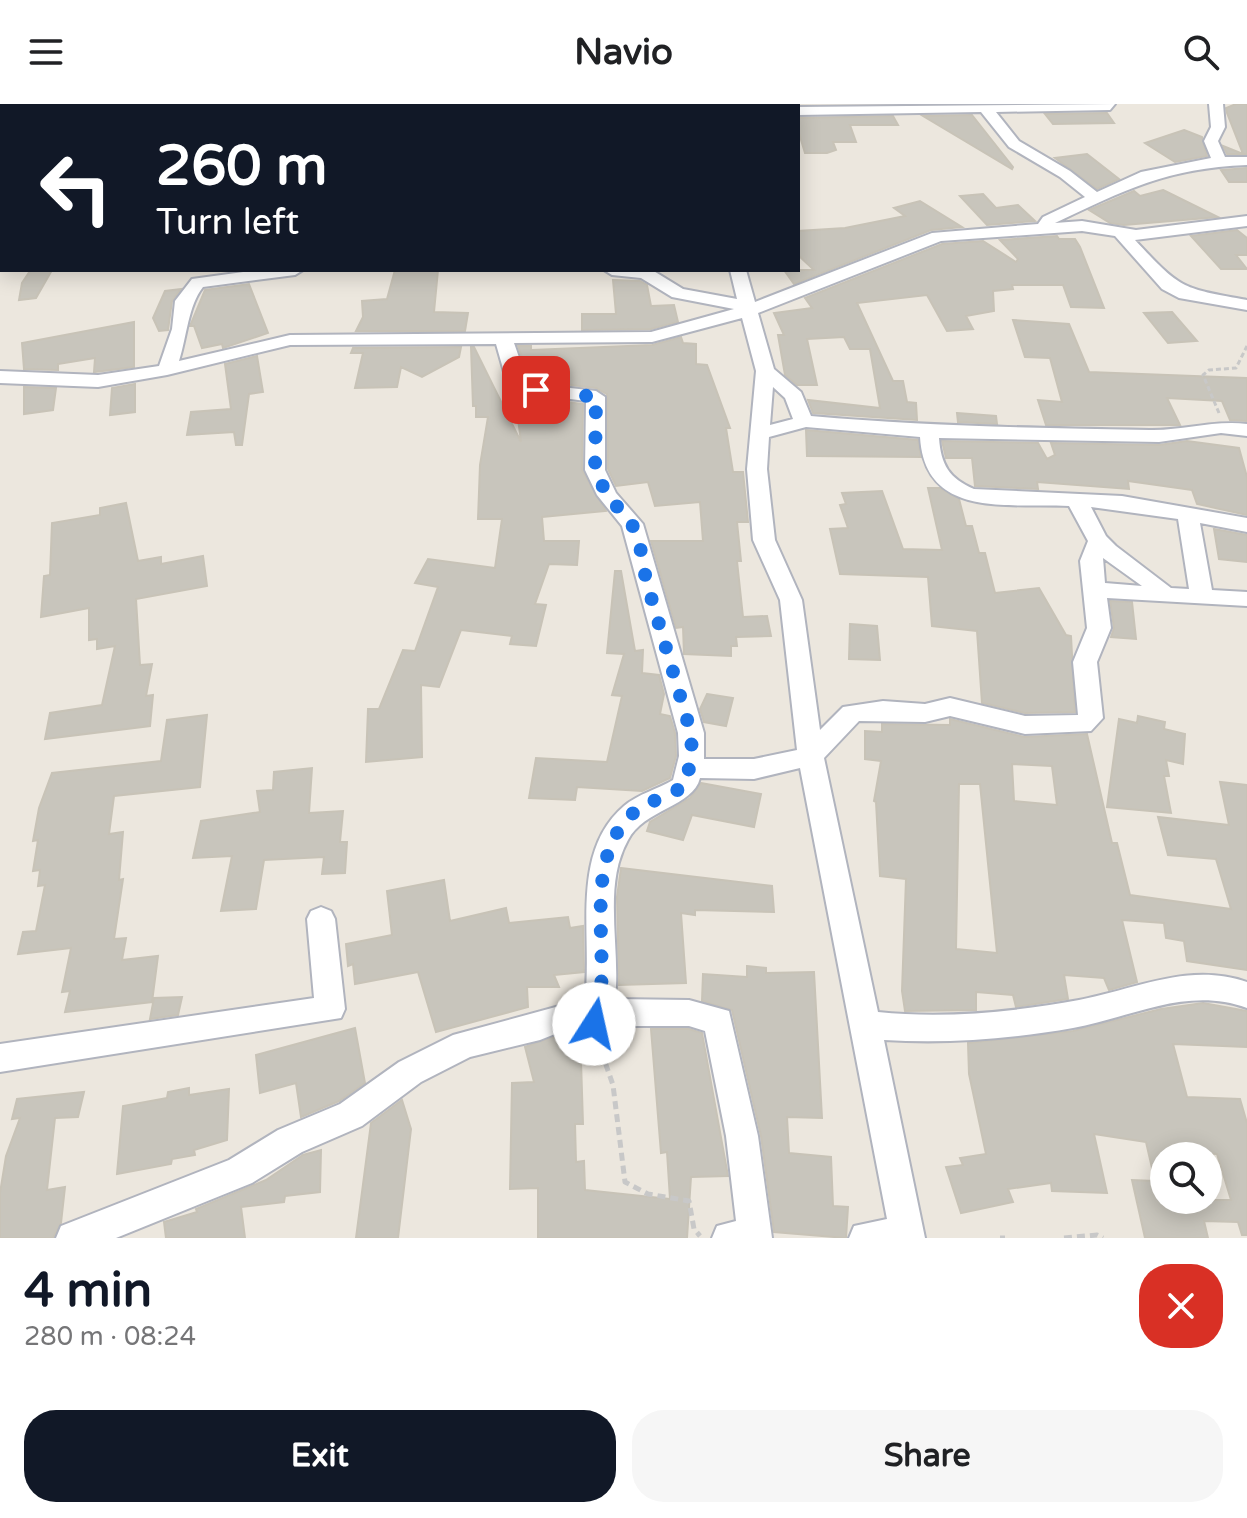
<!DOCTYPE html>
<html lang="en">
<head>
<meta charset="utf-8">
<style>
  :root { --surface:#fff; --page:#f6f6f6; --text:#202124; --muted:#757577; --accent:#111827 }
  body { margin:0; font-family:"Varela Round",sans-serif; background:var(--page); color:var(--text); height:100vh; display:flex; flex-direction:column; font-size:30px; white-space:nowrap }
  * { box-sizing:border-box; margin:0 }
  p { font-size:26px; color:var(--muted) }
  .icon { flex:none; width:44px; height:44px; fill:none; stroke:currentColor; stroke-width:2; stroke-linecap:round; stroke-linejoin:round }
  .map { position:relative; height:1134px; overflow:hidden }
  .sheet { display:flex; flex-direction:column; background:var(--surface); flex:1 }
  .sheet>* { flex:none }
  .top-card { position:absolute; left:0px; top:0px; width:800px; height:168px; box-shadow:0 4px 20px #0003; background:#111827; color:#fff; overflow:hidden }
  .tools { position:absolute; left:1150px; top:1038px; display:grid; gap:16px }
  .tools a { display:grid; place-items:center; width:72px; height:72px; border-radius:50%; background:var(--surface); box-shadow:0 4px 20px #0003; font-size:40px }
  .pin { position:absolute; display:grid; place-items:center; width:68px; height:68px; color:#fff; margin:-34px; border-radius:16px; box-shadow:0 4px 12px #0006 }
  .me { position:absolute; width:88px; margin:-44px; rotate:10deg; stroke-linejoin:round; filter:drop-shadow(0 0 6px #0008) }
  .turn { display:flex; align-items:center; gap:28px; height:168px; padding:0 24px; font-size:36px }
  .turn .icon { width:104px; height:104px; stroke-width:2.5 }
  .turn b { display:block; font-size:56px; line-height:68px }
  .round { display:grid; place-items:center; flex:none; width:84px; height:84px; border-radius:32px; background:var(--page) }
  .headline { display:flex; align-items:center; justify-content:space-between; height:136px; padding:0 24px }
  h1 { font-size:48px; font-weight:700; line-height:60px; color:var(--accent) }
  .cta { display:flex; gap:16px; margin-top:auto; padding:16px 24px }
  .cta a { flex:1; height:92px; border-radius:32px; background:var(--accent); color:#fff; font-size:32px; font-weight:700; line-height:92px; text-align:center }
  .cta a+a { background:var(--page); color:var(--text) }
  header { display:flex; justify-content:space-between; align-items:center; height:104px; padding:0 24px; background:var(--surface); font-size:36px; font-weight:700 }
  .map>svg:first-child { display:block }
  .building { fill:#c8c5bc; stroke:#c8c3b7; stroke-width:2; fill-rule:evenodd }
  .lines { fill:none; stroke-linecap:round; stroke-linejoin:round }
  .minor-casing { stroke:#b1b4be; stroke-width:4 }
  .major-casing { stroke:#c8c8c8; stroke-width:4 }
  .path-far1 { stroke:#c8c8c8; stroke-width:3; stroke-dasharray:5 3; stroke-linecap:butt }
  .path { stroke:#c8c8c8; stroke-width:5; stroke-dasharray:8 5; stroke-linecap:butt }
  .minor { fill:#fff; fill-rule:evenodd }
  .major { fill:#edd163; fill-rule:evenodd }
  .route { stroke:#1a73e8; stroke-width:14; stroke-dasharray:0 25.2 }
</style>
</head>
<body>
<header><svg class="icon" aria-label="menu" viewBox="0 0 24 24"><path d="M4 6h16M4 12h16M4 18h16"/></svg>Navio<svg class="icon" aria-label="search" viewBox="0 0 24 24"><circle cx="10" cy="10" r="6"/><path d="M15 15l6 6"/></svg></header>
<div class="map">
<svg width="1247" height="1134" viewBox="0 0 1247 1134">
  <rect width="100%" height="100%" fill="#ece7de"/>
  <!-- building -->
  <path class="building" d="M1236,0h11v50h-20l-4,-8 20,8 -16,-41 -1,-5z
    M1107,9l7,10 -61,1 -8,-10z
    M972,11l41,52 -1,2 -89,-53z
    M893,12l5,9h-48l6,17h-23l3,8 -9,3h-22l-7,-23v-12z
    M1184,26l18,7 5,19 -32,6 -30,-19z
    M1087,50l32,25 -22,10 -42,-31z
    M1247,64v14h-18l-8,-12z
    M1163,86l55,27 -94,8 -14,-2 -21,-13 45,-19 6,5z
    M983,90l13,14 22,-3 17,16 -48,4 -27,-29z
    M920,97l42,26 -31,3 -137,54 -10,-14h30l-16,-15v-24l47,-3 60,-12 -11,-8z
    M1237,126l10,8v17h-11l11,14h-26l-30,-33z
    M1057,132l2,3h16l5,8 24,61 -33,-1 -8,-22h-51l1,4 -20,2 1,20 -28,5 7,13 -26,2 -20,-36 -70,8 36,78h10l4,21 9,1 1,17 -104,-7 -5,-13 72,8 -10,-59h-20l-6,-12 -37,2 10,46h-20l-12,-10 -7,-40h6l-10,-22 38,-5 -7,-10 137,-54 41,-3 33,21 2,-3 -18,-19z
    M52,166l-16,28 -17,2 3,-17 8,-12z
    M395,166h43l-4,42 34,1 -3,18h-109l7,-14 -1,-16 25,-2z
    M613,176l27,1 7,4 4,21 23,-1 4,17 -27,7 -69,1v-16h34z
    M249,180l19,49 -45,15 -1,-4 -20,4 -8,-22h-4l15,-36z
    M181,185l-9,12 -4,29 -9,1 -6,-13 12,-27z
    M1172,208l25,29 -29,2 -24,-30z
    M1013,216l56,4 20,48 158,6v43l-17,-1 -8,-19 -55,-3 13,27h-134l-8,-25 24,2 -12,-44 -25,-1z
    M134,218v45l-40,5 1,-14 -37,6v6l-34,-1 -2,-26z
    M681,233l2,6 13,1v20l11,1 23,63h-4l7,44h10l5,50h-11l4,39h-4l6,56 24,-1 4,20 -35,1 1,9h-6v10l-47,-2 -1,-27 -7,1 -25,-87h52l-3,-39 -45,4 -7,-24 -32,4 -8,-17 -1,-75 -11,-6 -66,-8 -12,-34h13v4l121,-5z
    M461,243l-2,10 -37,20 -21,-10 -4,20 -42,1 8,-35h-12l2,-5z
    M471,243h3l47,95 -6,-47 68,9 -1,66 24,41 -64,6 2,24h35l-2,24 -28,-1 -14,40 11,1 -10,41 -26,-2 2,-8 -51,-6 -22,57 -18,-2 1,72 -56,5 2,-53h11l24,-59 12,1 23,-64 -23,-4 13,-24 67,9 7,-49h-24l2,-54 8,-48h-12v-11h-3z
    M257,252l6,36 -14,2 -7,51h-6l-2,-13 -47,3 4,-23 40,-3 -6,-45z
    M135,280v28l-25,3 2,-27z
    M24,283l32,1 -3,22 -29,4z
    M957,309l39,3 1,8 -39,-2z
    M806,326l112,10 3,17 -114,-1z
    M942,337l96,2 9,16 8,-4 -4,-12 108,2 28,-4 52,7 8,29v38l-50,-11 -5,-14 -64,-9 1,8 -92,-7 1,7 -63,-3 -3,-28h-26z
    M928,384h12l19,11 7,27h6l7,27h6l10,40 44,-5 27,47 5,1 4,76 -50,1 -43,-10 -5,-72 -45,-5 -4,-49 -88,-3 -10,-45 18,-1 -8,-23 6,-1 -4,-11 40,-2 21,58 39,1z
    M126,399l12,58 23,-4v7l42,-8 4,30 -71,13 4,66 12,-1 -6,32 7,-1 -3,31 -105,13 5,-26 52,-8 13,-59 -18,3v-10l-8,1v-32l-48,9 3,-41 6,-1 2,-52 48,-8v-7z
    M1214,425l33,6v27l-28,-3z
    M615,467h6l14,80 8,-1 -1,23 17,2 5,19 -4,20 10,2 5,17 1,23 -6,22 -28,13 -65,-4 -2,13 -46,-2 7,-40 71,4 15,-66 -10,-1 12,-41 -17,-1z
    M1110,497l22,1 4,37 -25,-2 3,-9z
    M850,520l27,2 3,34 -31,-1z
    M707,590l26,4 -7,28 -22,-4 -4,-13z
    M207,611l-7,72 -86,9 -5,38 14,-2 -4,48 4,-1 -9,60 12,-1 -4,22 36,-4 -6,46 -87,10 5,-21 -8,1 9,-44 -53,6 5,-22 13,-1 9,-46 -7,1 2,-16 -7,1 5,-31 -5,1 6,-33 13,-35 109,-12 6,-41z
    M1138,612l27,6 -1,7 21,5 -2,30 -17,-4 3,16h-5l7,37 -64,-6 12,-88 18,4z
    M950,615l74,18 63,-3 25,109h5l13,52 101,14 -15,-50 -48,-4 -10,-38 71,8 -9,-43 27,3v185l-60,-9 -3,-20 -18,-3 -2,-15 -42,-3 15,62 -28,8 -5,-12 -40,-3 4,24 -52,8 -3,-12 -37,-3v18l-71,1 -3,-20 4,-112 -26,-3 -4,-74 -2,-1 7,-40 -16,-2v-28l17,1v-8l68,1zM1012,660l40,2 5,39 -43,-4zM959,680h21l17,169 -41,-4z
    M312,664l-3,45 34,-2 -3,31h7l-2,31 -23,1 2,-17 -60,3 -8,49 -35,2 11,-55 -39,2 8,-37 59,-9 -3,-21 16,-1 1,-18z
    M701,679l60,11 -7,33 -62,-12 -9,25 -36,-9 3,-9 40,-24z
    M621,764l151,18 2,26 -79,-2v5l-14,-2 5,70 -67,2 -2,-88z
    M444,776l6,41 56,-13 3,15 59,-6 2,11 13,-2 1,46 -30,3 5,12h-32l1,20 -92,25 -18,-60 -63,12 -2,-20 -5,2 -2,-22 46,-9 -5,-44z
    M747,862l19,2v5l48,-1 8,146 -35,-1 2,36 42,4 2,49 15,1 -2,31 -72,-6 -13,-96 -29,-126 -30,-9 1,-27 44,3z
    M182,893l-4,18 -28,4 4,-21z
    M1203,899l44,8v36l-74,-3 14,53 53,2 7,24v112h-5l-4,-13 -34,-1 4,17h-63l-13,-58 23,1 -9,-39 -52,-8 13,59 -55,-2 -1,-8 -43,6 5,13 -52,11 -15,-46 17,-2 -3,-7 26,-4 -17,-80 -1,-31 105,-12 88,-22zM1164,1047l53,3 14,46h-67z
    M355,924l10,55 -26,18 -38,16 -5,-34 -36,10 -4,-38z
    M651,925h38l13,4 26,143 -37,1 -4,61h-149v-50l-28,1 2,-106 22,-1 -9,-35 47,-17 9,31 2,63h-8l1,38 8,-1 1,29 85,9 -3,-47 -6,1z
    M189,984v7l40,-6 -2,51 -33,10 1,5 -23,4 -1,5 -54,10 6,-68 44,-8 1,-6z
    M84,988l-6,25 -23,1 -8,72 18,-3 -4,36 -8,15h-53v-45l6,-37 14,-38 -8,1 5,-20z
    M402,996l9,29 -13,109h-42l15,-115z
    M321,1046l-1,42 -35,4 -1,6 -43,5 4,31h-79l-2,-16 33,-10 -1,-3 70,-29 37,-25z"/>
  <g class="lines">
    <!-- minor casing -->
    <g class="minor-casing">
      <path id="minor" d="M463,0h14l-16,2z
        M559,0h15l2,2h-15z
        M698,0h14l-15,2z
        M1115,0l-5,6 -114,2 23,29 51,30 27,21 44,-20 70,-14 -7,-17 7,-14 -2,-23h14l2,23 -7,14 7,16h22v8c-80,3 -122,25 -192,58l27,-2 54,9 111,-14v10l-112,14c46,49 45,48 112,60v10l-68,-12 -17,-9 -47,-53 -33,-5 -141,10 -183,72 16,56 27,23 10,24c113,10 225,12 338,14 34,1 64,-10 98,-6v12l-26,-3 -62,9 -220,-4c2,27 10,40 35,51l148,7 125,22v14l-47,-9 12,67 35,2v14l-140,-8 4,30 -14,34 6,56 -12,13 -66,3 -75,-18 -25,6 -66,-1 -35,37 54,254c66,7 136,0 201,-12 58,-11 110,-38 168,-18v26c-60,-22 -114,9 -174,20 -62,11 -126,16 -189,12l41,198h-76l5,-12 33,-7 -87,-451 -46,11 -54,-1c-7,29 -56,31 -72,62 -26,46 -7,108 -13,159l74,1 40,11 29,125 14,102h-60l5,-12 19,-5 -10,-85 -21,-105 -16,-5h-114l-35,14 -70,17 -49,25 -59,44 -60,26 -50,31 -136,55h-60l5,-12 168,-66 49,-30 62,-26 59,-42 54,-27 132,-36c8,-62 -16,-146 39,-193 14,-12 34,-17 49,-26l6,-24 -1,-23 -56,-207 -25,-31 -12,-25 1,-69 -71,-9 -9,-13 -10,-35 -206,1 -123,30 -69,12 -98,-4v-12l98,4 61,-9 13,-37 3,-28 17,-22 66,-9h45l-8,5 -92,12c-15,19 -16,49 -24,74l111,-26 361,-3 83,-23 -62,-12 -31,-19 -29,-3 -8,-5h48l31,19 54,10 -7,-29h16l9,32 177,-69 106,-9 5,-7 42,-20 -25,-20 -51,-30 -28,-35 -183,3v-8zM742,214l14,53 -9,98 6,71 27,60 17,150 -43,9h-50v-26l-61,-209 -27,-31 -11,-23v-73l-9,-6 -68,-8 -14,-40 138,-1zM773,283l12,11 8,21 -23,6zM806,323l114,10c5,82 87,66 149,69l19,35 -8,20 7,67 -14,34 5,53 -53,1 -75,-18 -25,6 -42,-3 -40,6 -23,23 -18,-130 -27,-60 -8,-71 2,-32zM1091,403l87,12 11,70 -18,-1 -55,-42 -10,-10zM1103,454l39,28 -37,-3z
        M321,803l10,4 4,8 10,90 -4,9 -341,54v-28l314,-46 -7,-79 4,-8z"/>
    </g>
    <!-- major casing -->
    <g class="major-casing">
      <path id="major" d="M104,0h18l-19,2z"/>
    </g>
    <!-- path-far1 -->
    <path class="path-far1" d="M1219,309l-16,-38 6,-5 27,-2 11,-22"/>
    <!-- path -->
    <path class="path" d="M597,935l16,46 12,97 23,12 41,7 5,28 6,7
      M1000,1134h5
      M1064,1134l33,-3 6,3"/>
    <!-- minor -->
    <use href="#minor" class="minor"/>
    <!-- major -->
    <use href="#major" class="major"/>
  </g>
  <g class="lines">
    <!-- route -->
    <path class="route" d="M536,286l60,7 -1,73 12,25 25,29 9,27 5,29 45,153 1,23 -7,29c-16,12 -39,16 -54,30 -50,49 -20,137 -33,197h-4v12"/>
  </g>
</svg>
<div class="tools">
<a><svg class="icon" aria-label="search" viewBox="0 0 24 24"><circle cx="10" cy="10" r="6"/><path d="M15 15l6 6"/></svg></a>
</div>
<div class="pin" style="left:536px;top:286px;background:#d93025"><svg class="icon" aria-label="arrive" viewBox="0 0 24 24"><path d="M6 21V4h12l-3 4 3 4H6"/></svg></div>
<svg class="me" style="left:594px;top:920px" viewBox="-20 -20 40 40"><circle r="19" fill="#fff"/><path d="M0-13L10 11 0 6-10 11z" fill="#1a73e8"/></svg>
<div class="top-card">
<div class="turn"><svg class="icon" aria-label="left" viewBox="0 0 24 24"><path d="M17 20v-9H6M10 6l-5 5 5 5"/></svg><div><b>260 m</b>Turn left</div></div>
</div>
</div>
<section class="sheet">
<div class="headline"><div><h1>4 min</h1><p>280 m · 08:24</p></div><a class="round" style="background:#d93025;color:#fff"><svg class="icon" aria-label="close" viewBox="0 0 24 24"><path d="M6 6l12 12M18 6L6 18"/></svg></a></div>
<div class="cta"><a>Exit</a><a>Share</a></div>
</section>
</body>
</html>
